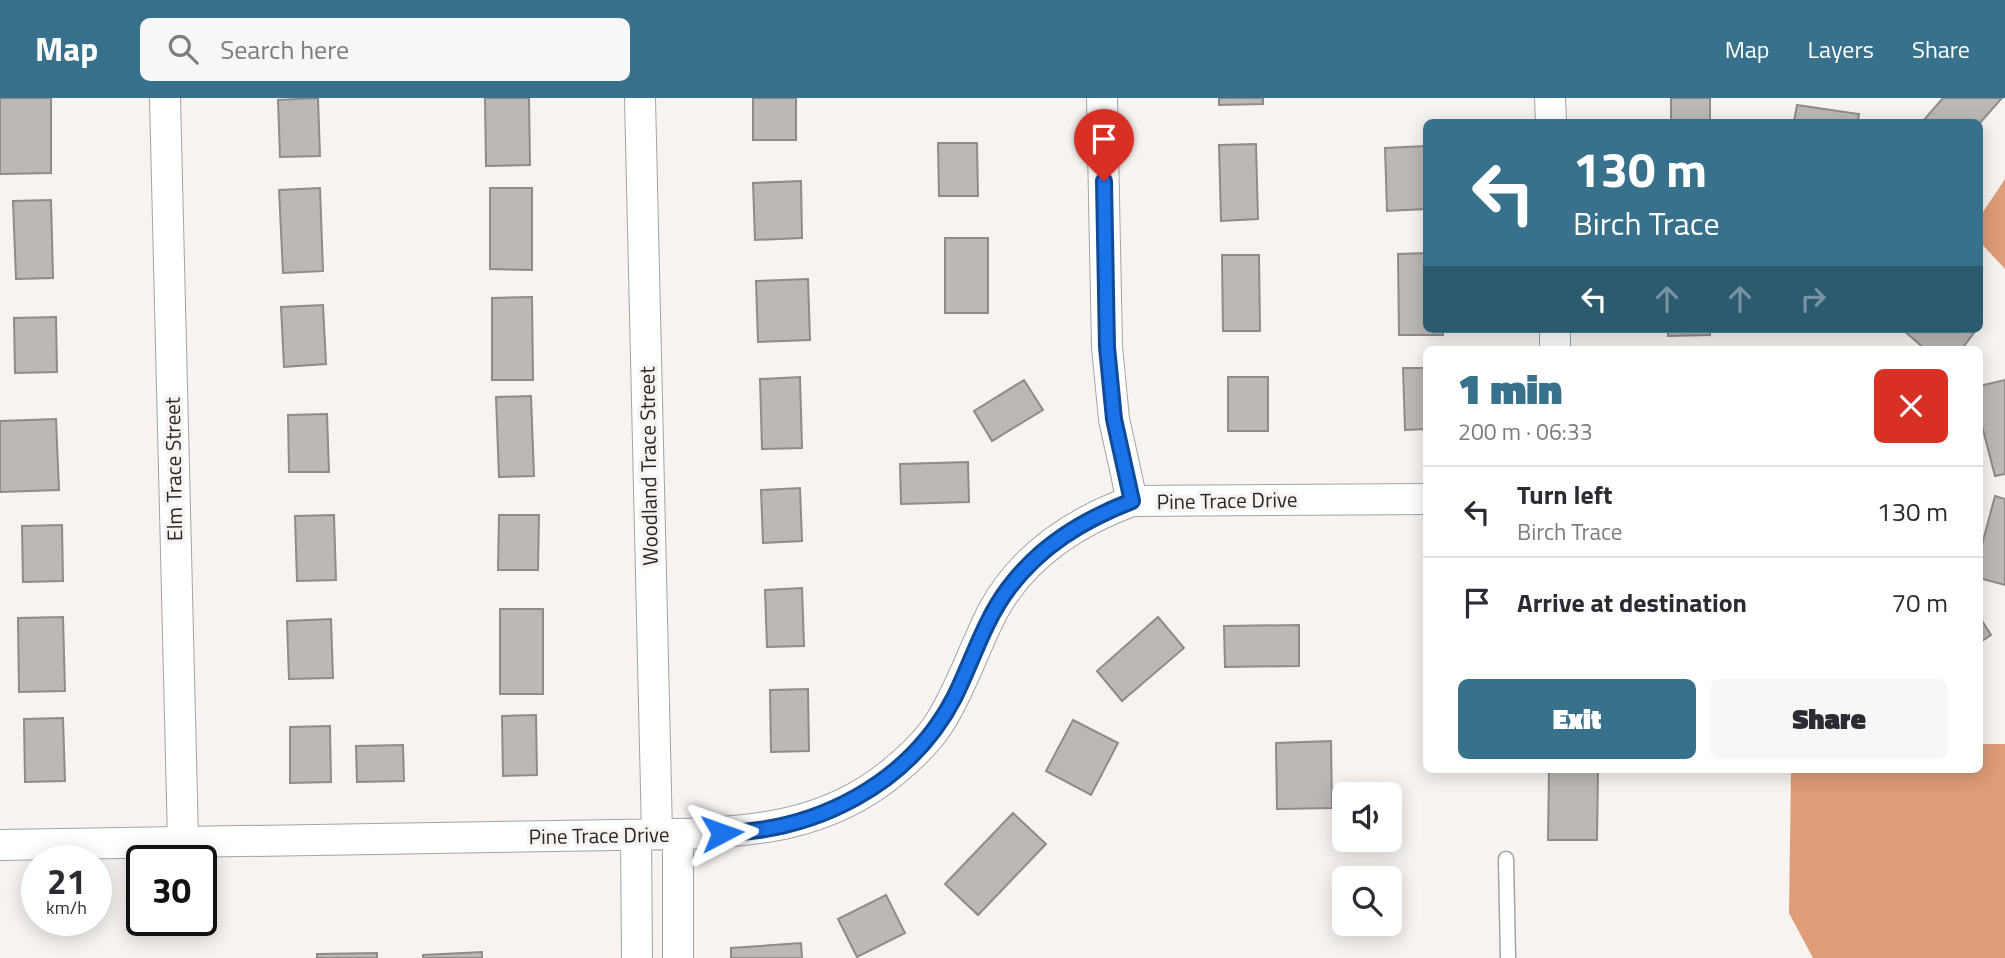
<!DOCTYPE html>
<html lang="en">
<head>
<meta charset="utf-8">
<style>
  :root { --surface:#fff; --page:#f7f7f7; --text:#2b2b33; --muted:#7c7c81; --line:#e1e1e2; --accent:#38718b }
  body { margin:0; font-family:"Titillium Web",sans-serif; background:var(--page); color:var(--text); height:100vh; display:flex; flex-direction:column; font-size:26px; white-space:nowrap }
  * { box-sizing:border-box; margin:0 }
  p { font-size:23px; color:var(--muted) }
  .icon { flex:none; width:38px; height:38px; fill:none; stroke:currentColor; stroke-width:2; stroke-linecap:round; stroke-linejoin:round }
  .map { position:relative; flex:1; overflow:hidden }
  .details { position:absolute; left:1423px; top:248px; width:560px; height:427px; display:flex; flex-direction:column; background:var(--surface); border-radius:10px; box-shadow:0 4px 18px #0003 }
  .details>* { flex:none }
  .hud { position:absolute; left:1423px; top:21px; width:560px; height:214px; border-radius:10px; box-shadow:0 4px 18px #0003; background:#38718b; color:#fff; overflow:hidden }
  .tools { position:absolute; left:1332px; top:684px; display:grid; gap:14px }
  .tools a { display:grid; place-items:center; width:70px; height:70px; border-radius:10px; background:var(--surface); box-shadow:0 4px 18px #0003; font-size:35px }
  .speed { position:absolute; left:21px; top:747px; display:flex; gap:14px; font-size:35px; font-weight:700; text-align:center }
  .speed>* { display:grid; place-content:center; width:91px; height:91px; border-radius:50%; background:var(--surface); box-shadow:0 4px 18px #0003; line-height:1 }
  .speed small { font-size:18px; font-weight:400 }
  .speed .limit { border:4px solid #111; border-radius:10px; background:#fff; color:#111 }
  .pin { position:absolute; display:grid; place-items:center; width:60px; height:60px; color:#fff; margin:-72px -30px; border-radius:50% 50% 50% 0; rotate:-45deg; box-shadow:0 0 7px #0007 }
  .pin .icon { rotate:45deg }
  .me { position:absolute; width:77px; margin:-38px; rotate:86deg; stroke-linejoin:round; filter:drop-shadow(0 0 5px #0008) }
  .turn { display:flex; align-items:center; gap:24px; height:147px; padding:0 35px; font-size:32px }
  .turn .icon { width:91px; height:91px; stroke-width:2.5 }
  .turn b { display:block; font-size:49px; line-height:60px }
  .lanes { display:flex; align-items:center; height:66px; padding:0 35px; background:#0003; justify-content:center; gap:35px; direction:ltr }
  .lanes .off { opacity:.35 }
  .round { display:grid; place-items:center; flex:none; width:74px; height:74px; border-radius:10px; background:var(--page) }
  .summary { display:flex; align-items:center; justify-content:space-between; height:119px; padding:0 35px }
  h1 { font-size:42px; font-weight:800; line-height:52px; color:var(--accent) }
  .button { display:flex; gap:14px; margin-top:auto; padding:14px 35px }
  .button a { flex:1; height:80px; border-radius:10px; background:var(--accent); color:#fff; font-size:28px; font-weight:800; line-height:80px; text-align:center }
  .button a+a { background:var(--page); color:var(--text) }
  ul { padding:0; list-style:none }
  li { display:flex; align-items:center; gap:21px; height:91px; padding:0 35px; border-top:2px solid var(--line) }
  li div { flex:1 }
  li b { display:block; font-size:26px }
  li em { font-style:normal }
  header { display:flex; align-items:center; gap:42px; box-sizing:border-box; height:98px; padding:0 35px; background:var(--accent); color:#fff }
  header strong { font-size:33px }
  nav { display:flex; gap:38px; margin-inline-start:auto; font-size:24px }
  .search { width:490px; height:63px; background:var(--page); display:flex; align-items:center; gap:18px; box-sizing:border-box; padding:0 24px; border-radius:10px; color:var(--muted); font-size:26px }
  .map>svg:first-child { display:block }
  .forest { fill:#de9c77 }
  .building { fill:#bbb8b6; stroke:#8e8b89; stroke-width:2 }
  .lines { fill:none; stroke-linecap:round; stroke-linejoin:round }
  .service-casing { stroke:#a6a3a1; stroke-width:17 }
  .minor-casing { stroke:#a6a3a1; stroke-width:32 }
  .service { stroke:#fff; stroke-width:14 }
  .minor { stroke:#fff; stroke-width:30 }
  .route-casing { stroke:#114b97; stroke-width:18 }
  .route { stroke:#1a73e8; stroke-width:12 }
  .labels { text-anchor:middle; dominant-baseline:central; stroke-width:7; stroke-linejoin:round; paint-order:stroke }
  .street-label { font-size:21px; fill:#292827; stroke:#f7f3f1 }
</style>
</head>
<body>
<header>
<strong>Map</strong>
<div class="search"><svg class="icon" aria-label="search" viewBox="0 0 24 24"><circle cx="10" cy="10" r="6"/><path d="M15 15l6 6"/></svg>Search here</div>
<nav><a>Map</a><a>Layers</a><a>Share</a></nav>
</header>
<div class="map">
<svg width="2005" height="860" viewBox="0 0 2005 860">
  <rect width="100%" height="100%" fill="#f7f3f1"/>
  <!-- forest -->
  <path class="forest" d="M2005,81v90l-26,-28v-23z
    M1979,646h26v214h-192l-24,-45 2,-143h188z"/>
  <!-- building -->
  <path class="building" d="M0,0h51v75l-51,1z
    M318,0l2,58 -40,1 -2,-57z
    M485,0h44l1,67 -44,1z
    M753,0h43v42h-43z
    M1219,0h44v6l-44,1z
    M1671,0h39v23h-39z
    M1943,0h59l-23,26 -57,-2z
    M1797,7l62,9 -1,8h-64z
    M938,45h39l1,53h-39z
    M1256,46l2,75 -37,2 -2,-76z
    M1425,48l1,63 -39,2 -2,-63z
    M801,83l1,57 -47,2 -2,-57z
    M320,90l3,83 -40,2 -4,-83z
    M490,90h42v82l-42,-1z
    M51,102l2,78 -37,1 -3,-78z
    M945,140h43v75h-43z
    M1426,155v76h17v6h-44l-1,-81z
    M1222,157h37l1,76h-37z
    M808,181l2,61 -52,2 -2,-61z
    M532,199l1,83h-41v-82z
    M323,207l3,59 -42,3 -3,-60z
    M56,219l1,55 -42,1 -1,-55z
    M1668,231h42v6l-42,1z
    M1902,231h73l1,1 -15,20h-35z
    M1403,270h23v61l-21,1z
    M800,279l2,71 -40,1 -2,-70z
    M1228,279h40v54h-40z
    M1024,282l19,30 -51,31 -18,-30z
    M2005,282v94l-10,2 -16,-62v-28z
    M531,298l3,80 -35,1 -3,-80z
    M327,316l2,58h-40l-1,-57z
    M56,321l3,71 -59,2v-71z
    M968,364l1,40 -68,2 -1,-40z
    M800,390l2,53 -39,2 -2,-53z
    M1995,398l10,3v86l-26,-7v-22z
    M334,417l2,65 -39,1 -2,-65z
    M499,417h40l-1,55h-40z
    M62,427l1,56 -40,1 -1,-56z
    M802,490l2,58 -37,1 -2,-57z
    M500,511h43v85h-43z
    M1979,518l12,19 -12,8z
    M63,519l2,74 -46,1 -1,-74z
    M1158,519l26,31 -62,53 -25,-30z
    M331,521l2,59 -44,1 -2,-58z
    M1299,527v41l-74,1 -1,-41z
    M808,591l1,62 -38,1 -1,-62z
    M536,617l1,60 -34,1 -1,-60z
    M63,620l2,63 -40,1 -1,-63z
    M1073,622l45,23 -27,52 -45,-24z
    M330,628l1,56 -41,1v-56z
    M1331,643l1,67 -55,1 -1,-66z
    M403,647l1,36 -47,1 -1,-36z
    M1549,672h49l-1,70h-49z
    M1013,715l33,31 -68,71 -33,-31z
    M886,797l19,38 -48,24 -19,-38z
    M801,845l1,15h-71v-10z
    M482,854v6h-59v-3z
    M377,855v5h-60v-4z"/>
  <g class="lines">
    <!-- service casing -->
    <g class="service-casing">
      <path id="service" d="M1506,761l2,99"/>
    </g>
    <!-- minor casing -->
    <g class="minor-casing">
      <path id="minor" d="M165,0l18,743
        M640,0l17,736
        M1102,0l5,249 7,72 18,82
        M1550,0l1,24
        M1555,231v21
        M678,736v124
        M636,737l1,123
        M0,747l678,-11c79,-2 151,-9 215,-62 17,-14 35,-31 47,-50 22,-35 34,-74 53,-111 30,-55 82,-89 139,-110l294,-2"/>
    </g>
    <!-- service -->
    <use href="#service" class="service"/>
    <!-- minor -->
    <use href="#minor" class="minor"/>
  </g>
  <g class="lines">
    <!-- route casing -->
    <g class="route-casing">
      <path id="route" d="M722,735c95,-2 187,-49 232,-135 18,-36 30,-77 54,-109 32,-43 75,-69 124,-88l-18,-82 -7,-72 -3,-166"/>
    </g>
    <!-- route -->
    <use href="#route" class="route"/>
  </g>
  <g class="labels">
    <!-- street labels -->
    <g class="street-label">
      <text transform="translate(648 368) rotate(-91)">Woodland Trace Street</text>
      <text transform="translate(173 371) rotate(-91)">Elm Trace Street</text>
      <text transform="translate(1227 402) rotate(-1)">Pine Trace Drive</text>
      <text transform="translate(599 737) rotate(-1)">Pine Trace Drive</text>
    </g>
  </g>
</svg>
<div class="tools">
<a><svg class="icon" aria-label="sound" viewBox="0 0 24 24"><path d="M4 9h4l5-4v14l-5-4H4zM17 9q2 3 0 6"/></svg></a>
<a><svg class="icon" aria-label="search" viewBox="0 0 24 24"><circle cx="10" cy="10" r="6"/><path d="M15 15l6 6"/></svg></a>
</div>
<div class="speed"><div>21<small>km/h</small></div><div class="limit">30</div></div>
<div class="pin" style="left:1104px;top:83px;background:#d93025"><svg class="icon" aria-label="arrive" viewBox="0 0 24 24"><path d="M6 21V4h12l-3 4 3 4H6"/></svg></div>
<svg class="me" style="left:722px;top:735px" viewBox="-20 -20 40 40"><path d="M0-17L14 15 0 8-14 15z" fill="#1a73e8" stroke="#fff" stroke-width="4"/></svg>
<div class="hud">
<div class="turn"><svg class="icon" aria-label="left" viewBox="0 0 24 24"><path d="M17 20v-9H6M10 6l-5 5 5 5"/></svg><div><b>130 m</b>Birch Trace</div></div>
<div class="lanes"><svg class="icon" aria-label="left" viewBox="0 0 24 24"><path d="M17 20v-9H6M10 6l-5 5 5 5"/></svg><svg class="icon off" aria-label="ahead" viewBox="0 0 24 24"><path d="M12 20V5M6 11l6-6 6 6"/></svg><svg class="icon off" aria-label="ahead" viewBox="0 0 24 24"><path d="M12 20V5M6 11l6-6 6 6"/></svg><svg class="icon off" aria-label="right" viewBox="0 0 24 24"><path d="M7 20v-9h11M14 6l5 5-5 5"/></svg></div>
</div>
<section class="details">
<div class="summary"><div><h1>1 min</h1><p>200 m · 06:33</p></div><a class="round" style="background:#d93025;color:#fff"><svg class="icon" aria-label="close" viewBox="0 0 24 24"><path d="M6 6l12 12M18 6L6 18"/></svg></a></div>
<ul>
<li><svg class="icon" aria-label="left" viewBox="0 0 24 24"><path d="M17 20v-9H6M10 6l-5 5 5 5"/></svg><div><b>Turn left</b><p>Birch Trace</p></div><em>130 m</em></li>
<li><svg class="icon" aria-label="arrive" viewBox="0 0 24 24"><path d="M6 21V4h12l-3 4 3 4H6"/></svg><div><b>Arrive at destination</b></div><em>70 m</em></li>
</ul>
<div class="button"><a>Exit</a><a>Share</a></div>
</section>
</div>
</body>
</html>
